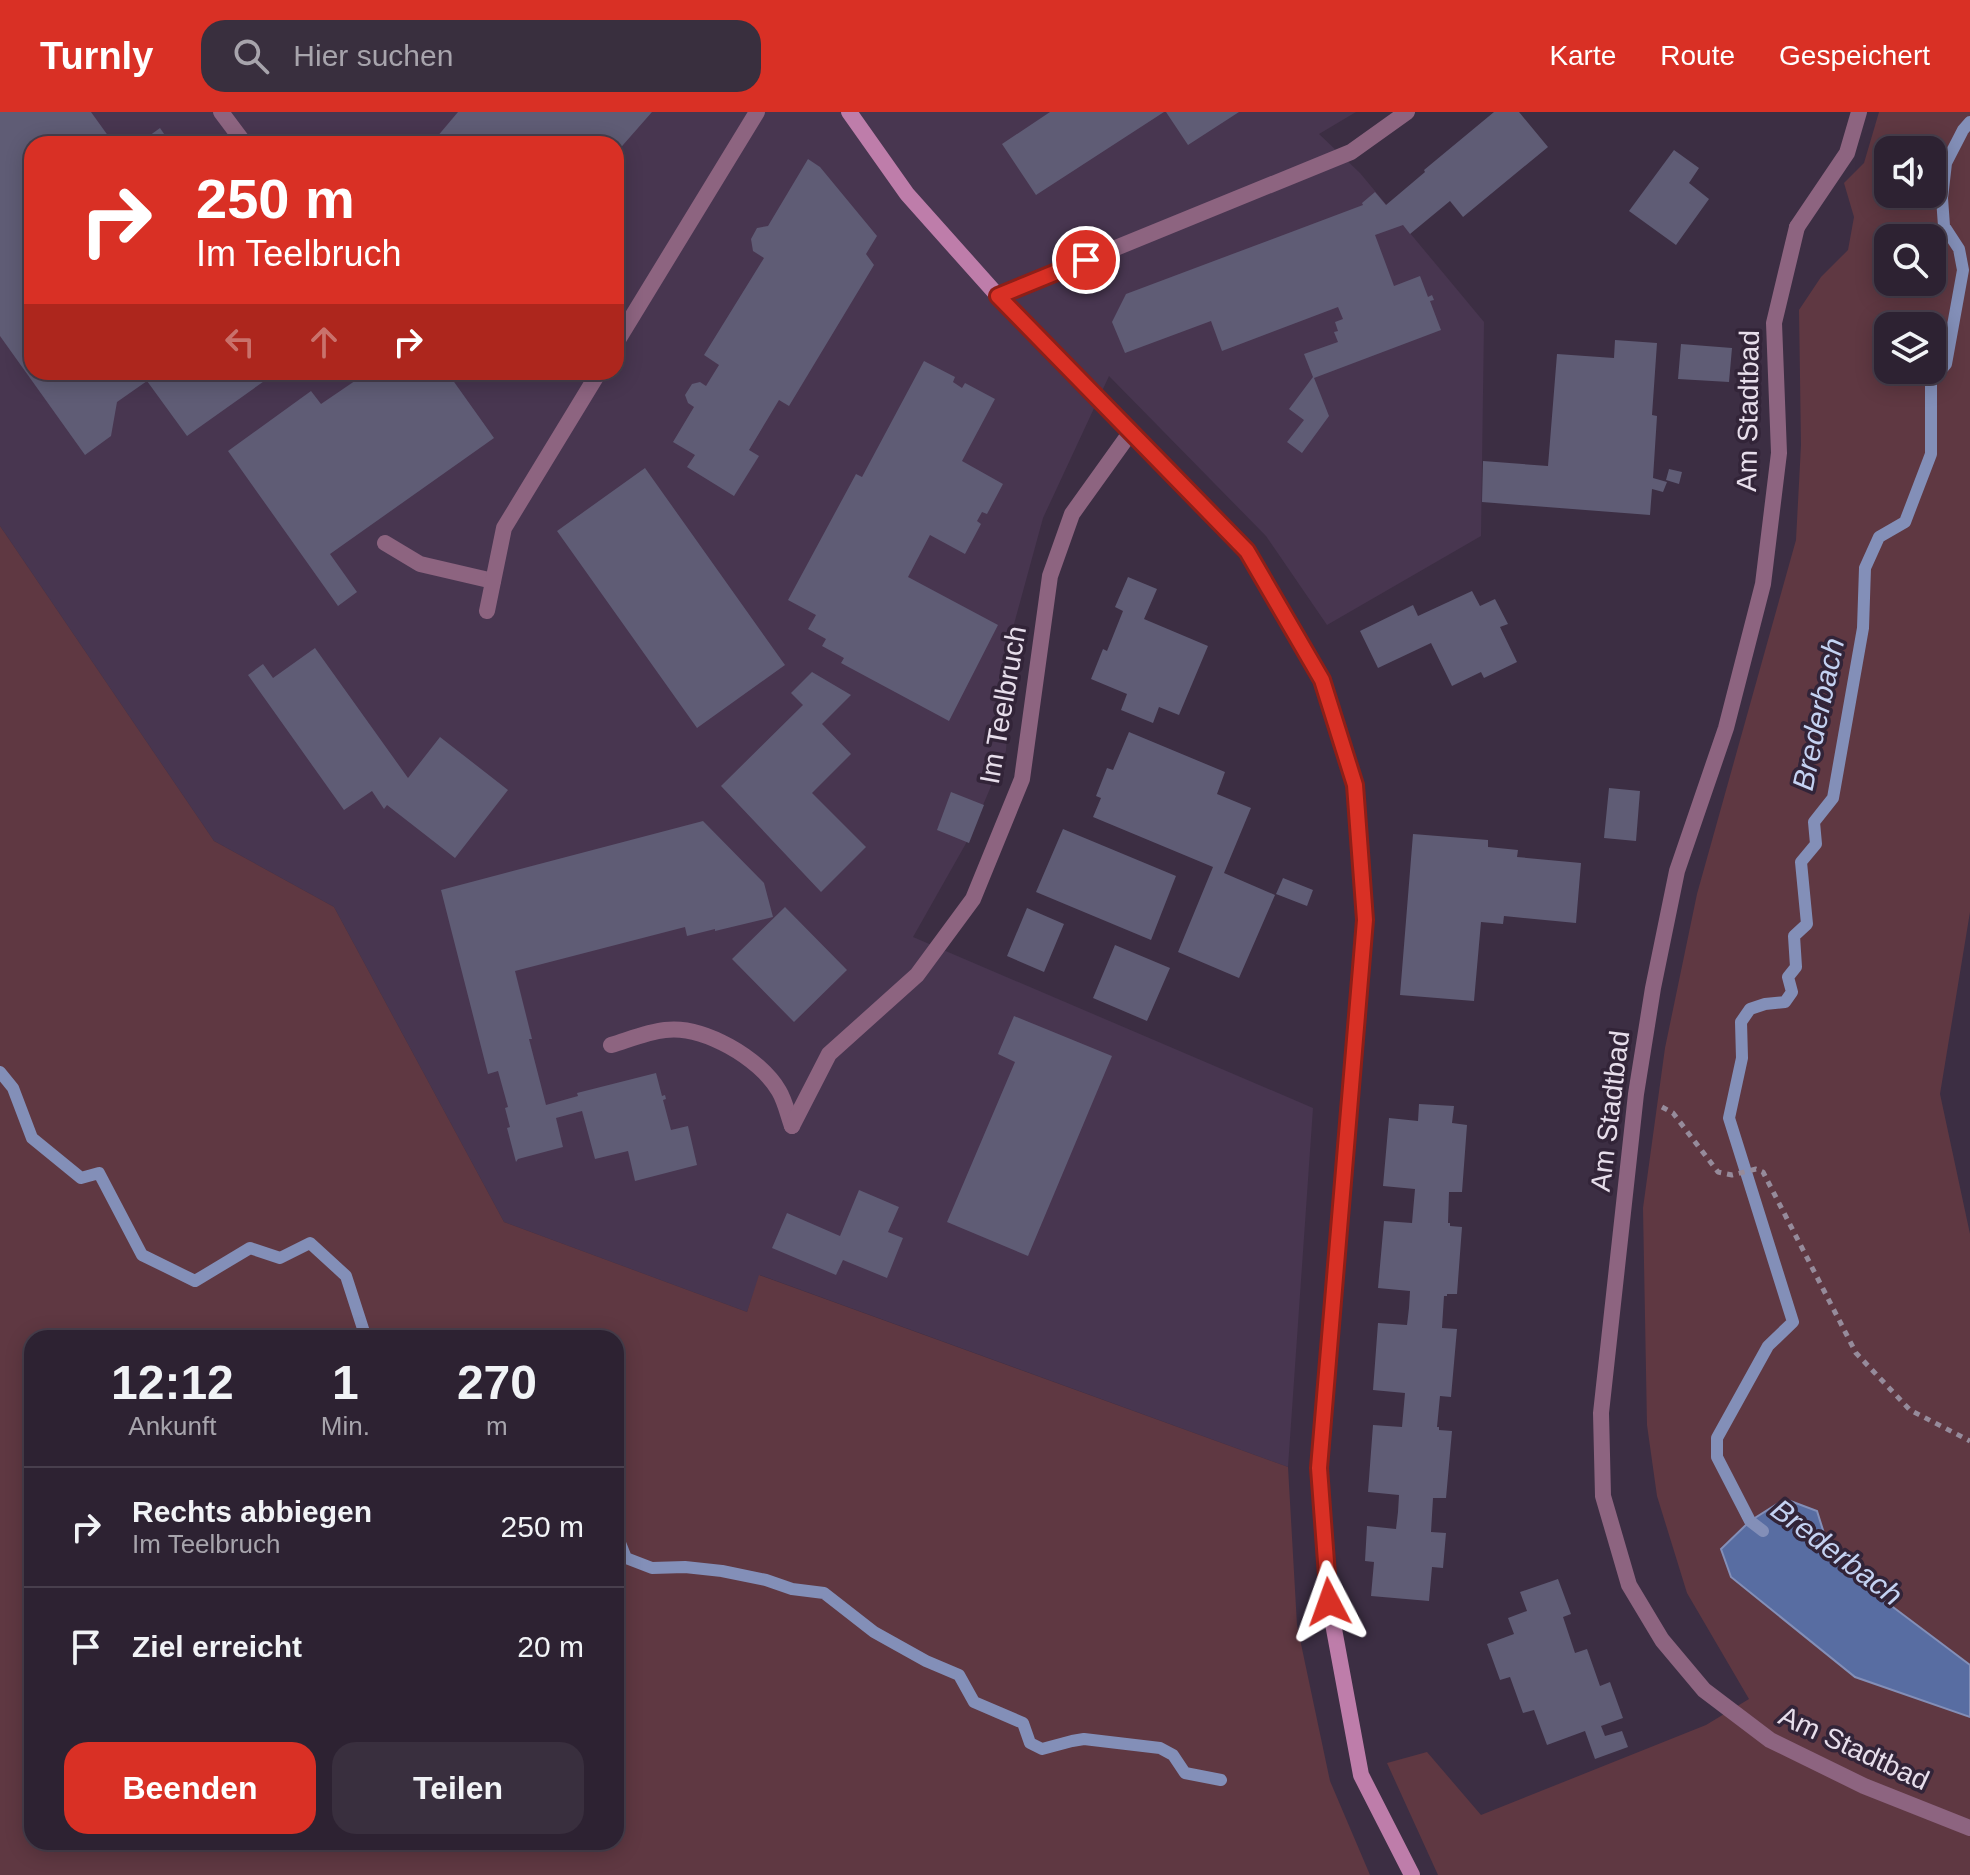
<!DOCTYPE html>
<html lang="de">
<head>
<meta charset="utf-8">
<style>
  :root { --surface:#2d2232; --page:#392f3e; --text:#f1f3f6; --muted:#a7a4ac; --line:#483f4d; --accent:#d93025 }
  body { margin:0; font-family:Helvetica,sans-serif; background:var(--page); color:var(--text); height:100vh; display:flex; flex-direction:column; font-size:30px; white-space:nowrap }
  * { box-sizing:border-box; margin:0 }
  p { font-size:26px; color:var(--muted) }
  .icon { flex:none; width:44px; height:44px; fill:none; stroke:currentColor; stroke-width:2; stroke-linecap:round; stroke-linejoin:round }
  .map { position:relative; flex:1; overflow:hidden }
  .drawer { position:absolute; left:24px; top:1218px; width:600px; height:520px; display:flex; flex-direction:column; background:var(--surface); border-radius:24px; box-shadow:0 4px 20px #0003,0 0 0 2px var(--line) }
  .drawer>* { flex:none }
  .banner { position:absolute; left:24px; top:24px; width:600px; height:244px; border-radius:24px; box-shadow:0 4px 20px #0003,0 0 0 2px var(--line); background:#d93025; color:#fff; overflow:hidden }
  .tools { position:absolute; left:1874px; top:24px; display:grid; gap:16px }
  .tools a { display:grid; place-items:center; width:72px; height:72px; border-radius:16px; background:var(--surface); box-shadow:0 4px 20px #0003,0 0 0 2px var(--line); font-size:40px }
  .pin { position:absolute; display:grid; place-items:center; width:68px; height:68px; color:#fff; margin:-34px; border:4px solid #fff; border-radius:50%; box-shadow:0 2px 8px #0007 }
  .me { position:absolute; width:88px; margin:-44px; rotate:356deg; stroke-linejoin:round; filter:drop-shadow(0 0 6px #0008) }
  .turn { display:flex; align-items:center; gap:28px; height:168px; padding:0 40px; font-size:36px }
  .turn .icon { width:104px; height:104px; stroke-width:2.5 }
  .turn b { display:block; font-size:56px; line-height:68px }
  .lanes { display:flex; align-items:center; height:76px; padding:0 40px; background:#0003; justify-content:center; gap:40px; direction:ltr }
  .lanes .off { opacity:.35 }
  .eta { display:flex; justify-content:space-evenly; align-items:center; height:136px; text-align:center }
  .eta b { font-size:48px; font-weight:800; line-height:56px }
  .primary-button { display:flex; gap:16px; margin-top:auto; padding:16px 40px }
  .primary-button a { flex:1; height:92px; border-radius:24px; background:var(--accent); color:#fff; font-size:32px; font-weight:800; line-height:92px; text-align:center }
  .primary-button a+a { background:var(--page); color:var(--text) }
  ul { padding:0; list-style:none }
  li { display:flex; align-items:center; gap:24px; height:120px; padding:0 40px; border-top:2px solid var(--line) }
  li div { flex:1 }
  li b { display:block; font-size:30px }
  li em { font-style:normal }
  header { display:flex; align-items:center; gap:48px; box-sizing:border-box; height:112px; padding:0 40px; background:var(--accent); color:#fff }
  header strong { font-size:38px }
  nav { display:flex; gap:44px; margin-inline-start:auto; font-size:28px }
  .search { width:560px; height:72px; background:var(--page); display:flex; align-items:center; gap:20px; box-sizing:border-box; padding:0 28px; border-radius:24px; color:var(--muted); font-size:30px }
  .map>svg:first-child { display:block }
  .built { fill:#483650; fill-rule:evenodd }
  .green { fill:#5f3842; fill-rule:evenodd }
  .water { fill:#586da2; stroke:#838fb8; stroke-width:2 }
  .lines { fill:none; stroke-linecap:round; stroke-linejoin:round }
  .stream { stroke:#838fb8; stroke-width:12 }
  .building { fill:#5f5c75 }
  .path { stroke:#968b9b; stroke-width:5; stroke-dasharray:6 6; stroke-linecap:butt }
  .lane { stroke:#8d6480; stroke-width:16 }
  .street { stroke:#8d6480; stroke-width:16 }
  .secondary { stroke:#be7daa; stroke-width:16 }
  .route-casing { stroke:#8d1f18; stroke-width:20 }
  .route { stroke:#d93025; stroke-width:14 }
  .labels { text-anchor:middle; dominant-baseline:central; stroke-width:7; stroke-linejoin:round; paint-order:stroke }
  .street-label { font-size:28px; fill:#e7deeb; stroke:#322438 }
  .water-label { font-size:30px; font-style:italic; fill:#c4d2f2; stroke:#322438 }
</style>
</head>
<body>
<header>
<strong>Turnly</strong>
<div class="search"><svg class="icon" aria-label="search" viewBox="0 0 24 24"><circle cx="10" cy="10" r="6"/><path d="M15 15l6 6"/></svg>Hier suchen</div>
<nav><a>Karte</a><a>Route</a><a>Gespeichert</a></nav>
</header>
<div class="map">
<svg width="1970" height="1763" viewBox="0 0 1970 1763">
  <rect width="100%" height="100%" fill="#3c2e43"/>
  <!-- built -->
  <path class="built" d="M0,0h1356l-37,22 41,39 124,149 -3,214 -154,89 -61,-89 -157,-160 -66,142 -29,106 -8,127 -37,87 -56,99 400,171 -25,359 -528,-192 -13,37 -243,-90 -170,-315 -120,-66 -214,-315zM32,32h584v228h-584z"/>
  <!-- green -->
  <path class="green" d="M1879,0h91v800l-30,182 30,140v641h-532l-51,-112 40,-11 54,63 225,-90 43,-26 -62,-106 -30,-97 -10,-71 -4,-217 22,-160 32,-154 99,-354 5,-95 -2,-135 22,-33 27,-27 6,-33 -10,-34 20,-20zM1888,38h44v44h-44zM1888,126h44v44h-44zM1888,214h44v44h-44z
    M0,414l214,315 120,66 170,315 243,90 12,-37 529,192 9,158 33,156 40,94h-1370zM32,1226h584v504h-584z"/>
  <!-- water -->
  <path class="water" d="M1785,1387l32,12 16,51 137,103v52l-115,-40 -124,-100 -10,-28 29,-28z"/>
  <g class="lines">
    <!-- stream -->
    <path class="stream" d="M0,960l13,16 19,50 49,40 18,-5 43,82 53,26 55,-33 30,10 30,-15 36,33 20,62
      M1763,1419l-13,-10 -33,-64v-19l51,-92 25,-24 -64,-204 13,-60 -1,-36 9,-13 15,-5 20,-2 7,-10 -4,-15 8,-10 -2,-31 13,-12 -6,-62 15,-18 -2,-22 19,-24 30,-170 2,-60 14,-31 26,-15 26,-68v-73l15,-17 17,-94 -4,-21 -15,-23 -2,-28 4,-35 17,-33 7,-8
      M616,1421l10,25 26,10 33,-1 37,4 44,9 26,9 32,4 50,39 52,29 33,14 15,27 49,21 7,20 12,6 30,-8 12,-2 76,9 13,7 12,18 36,7"/>
  </g>
  <!-- building -->
  <path class="building" d="M0,0h91l23,32h-82v228h245l-90,64 -40,-55 -30,21 -6,34 -26,19 -85,-119z
    M458,0h194l-36,41v-9h-185z
    M1050,0h114l-128,83 -34,-51z
    M1166,0h73l-51,33z
    M1494,0h25l29,35 -85,70 -13,-16 -40,33 -7,-9 -28,10 19,51 26,-10 8,21 4,-2 2,5 -4,1 11,29 -127,48 15,38 -27,37 -15,-11 17,-22 -15,-11 24,-32 -9,-23 34,-12 -4,-10 4,-1 -3,-9 8,-3 -5,-12 -116,44 -11,-30 -86,32 -13,-31 14,-28 237,-89 -1,-2 13,-11 11,13 39,-33 -1,-2z
    M160,16l11,16h-33z
    M1674,38l25,18 -10,15 20,16 -33,46 -47,-34z
    M808,47l12,8 57,69 -11,18 8,11 -85,141 -10,-6 -30,50 10,6 -25,40 -47,-29 8,-12 -22,-13 21,-35 -6,-4 -3,-8 7,-11 8,-2 6,4 13,-21 -15,-10 60,-97 -11,-7 -2,-12 6,-11 11,-2z
    M1615,228l42,3 -5,72 5,1 -4,62 14,4 -4,10 -11,-3 -2,26 -168,-13 1,-41 65,5 9,-112 57,4z
    M1681,232l51,4 -3,34 -51,-3z
    M924,249l31,16 -2,5 9,6 3,-5 30,16 -33,62 41,23 -16,30 -5,-2 -5,9 4,3 -16,30 -35,-19 -22,42 90,48 -49,96 -108,-58 3,-5 -22,-12 4,-7 -18,-10 8,-14 -28,-15 68,-126 6,3z
    M368,260h79l47,66 -164,116 27,38 -19,14 -110,-155 83,-60 10,13z
    M645,356l140,197 -88,63 -140,-197z
    M1669,357l13,3 -3,12 -13,-4z
    M1128,465l29,12 -13,30 64,27 -29,69 -20,-8 -6,16 -32,-13 6,-16 -36,-15 12,-30 4,2 16,-40 -8,-4z
    M1472,479l8,15 15,-7 13,25 -8,3 17,35 -33,16 -3,-6 -29,14 -21,-43 -53,25 -18,-37 53,-26 5,11z
    M315,536l93,130 32,-41 68,53 -53,68 -68,-53 -3,4 -12,-18 -28,19 -96,-135 15,-11 10,14z
    M812,560l39,23 -29,29 29,30 -39,39 54,54 -45,45 -100,-106 82,-81 -12,-12z
    M1129,620l96,40 -8,22 34,14 -27,65 51,22 -36,83 -61,-26 35,-85 -120,-50 8,-19 -5,-2 11,-28 6,2z
    M1609,676l31,3 -4,50 -32,-3z
    M951,680l33,13 -15,38 -32,-13z
    M703,709l61,62 9,34 -58,14v-2l-28,7 -2,-9 -170,44 17,68h-3l17,66 32,-9 -1,-3 79,-20 6,23 3,-1 1,4 -3,1 8,30 17,-4 9,39 -62,16 -7,-30 -33,8 -13,-48 -26,7 7,29 -45,12 -2,3 -9,-34 3,-1 -5,-19 3,-1 -10,-36 -10,3 -47,-184z
    M1063,717l113,47 -25,64 -115,-48z
    M1413,722l75,6v7l30,3 -1,7 64,6 -5,60 -72,-7 -1,8 -22,-2 -7,79 -74,-6z
    M1283,766l30,12 -6,16 -31,-12z
    M785,795l62,63 -53,52 -62,-63z
    M1027,796l37,16 -20,48 -37,-16z
    M1115,833l55,23 -23,53 -54,-23z
    M1014,904l98,40 -84,200 -81,-34 68,-160 -17,-8z
    M1419,992l35,2 -2,17 15,2 -5,67h-13l-1,31h2v3l12,1 -5,67h-10v2h-3l-2,32 15,1 -6,68 -11,-1 -3,31h2v3l13,1 -6,67h-13l-2,34 15,1 -3,35 -11,-1 -3,34 -58,-5 3,-34 -9,-1 2,-35 29,3 2,-17 1,-17 -31,-3 5,-67 29,2 3,-34 -32,-3 5,-67 29,2 2,-17 1,-17 -32,-3 6,-67 28,2 3,-34 -32,-3 6,-68 29,3z
    M859,1078l40,17 -11,25 15,6 -16,40 -44,-18 -7,15 -64,-27 15,-35 53,23z
    M1558,1467l13,35 -8,3 12,36 12,-4 13,37 10,-4 13,36 -22,8 4,10 17,-5 6,16 -33,12 -10,-28 -38,14 -13,-35 -11,3 -13,-36 -10,3 -13,-36 27,-10 -6,-16 19,-7 -7,-19z"/>
  <g class="lines">
    <!-- path -->
    <path class="path" d="M1662,995l11,6 45,59 14,3 24,-6 7,3 93,181 54,57 60,31"/>
    <!-- lane -->
    <path class="lane" d="M221,0l24,32
      M1797,115l50,-74 12,-41
      M385,431l35,21 73,17
      M611,933c17,-5 36,-13 54,-15 38,-5 95,28 114,61 6,10 9,24 13,35"/>
    <!-- street -->
    <path class="street" d="M1797,115l-23,96 5,130 -16,131 -37,144 -49,143 -24,117 -17,106 -35,319 2,83 26,89 33,55 42,50 66,50 94,46 106,42
      M998,184l353,-144 56,-40
      M616,231l141,-231
      M487,499l17,-83 95,-156
      M792,1014l37,-72 88,-79 56,-76 49,-120 28,-203 22,-62 58,-81"/>
    <!-- secondary -->
    <path class="secondary" d="M849,0l58,82 91,102 249,255 75,129 33,105 10,135 -46,548 10,134 32,173 51,100"/>
  </g>
  <g class="lines">
    <!-- route casing -->
    <g class="route-casing">
      <path id="route" d="M1086,148l-88,36 249,255 75,129 33,105 10,135 -46,548 10,134"/>
    </g>
    <!-- route -->
    <use href="#route" class="route"/>
  </g>
  <g class="labels">
    <!-- street labels -->
    <g class="street-label">
      <text transform="translate(1748 299) rotate(-89)">Am Stadtbad</text>
      <text transform="translate(1003 593) rotate(-80)">Im Teelbruch</text>
      <text transform="translate(1610 999) rotate(-83)">Am Stadtbad</text>
      <text transform="translate(1854 1636) rotate(25)">Am Stadtbad</text>
    </g>
    <!-- water labels -->
    <g class="water-label">
      <text transform="translate(1818 602) rotate(-78)">Brederbach</text>
      <text transform="translate(1837 1440) rotate(37)">Brederbach</text>
    </g>
  </g>
</svg>
<div class="tools">
<a><svg class="icon" aria-label="sound" viewBox="0 0 24 24"><path d="M4 9h4l5-4v14l-5-4H4zM17 9q2 3 0 6"/></svg></a>
<a><svg class="icon" aria-label="search" viewBox="0 0 24 24"><circle cx="10" cy="10" r="6"/><path d="M15 15l6 6"/></svg></a>
<a><svg class="icon" aria-label="layers" viewBox="0 0 24 24"><path d="M12 4l9 5-9 5-9-5zM3 14l9 5 9-5"/></svg></a>
</div>
<div class="pin" style="left:1086px;top:148px;background:#d93025"><svg class="icon" aria-label="arrive" viewBox="0 0 24 24"><path d="M6 21V4h12l-3 4 3 4H6"/></svg></div>
<svg class="me" style="left:1329px;top:1490px" viewBox="-20 -20 40 40"><path d="M0-17L14 15 0 8-14 15z" fill="#d93025" stroke="#fff" stroke-width="4"/></svg>
<div class="banner">
<div class="turn"><svg class="icon" aria-label="right" viewBox="0 0 24 24"><path d="M7 20v-9h11M14 6l5 5-5 5"/></svg><div><b>250 m</b>Im Teelbruch</div></div>
<div class="lanes"><svg class="icon off" aria-label="left" viewBox="0 0 24 24"><path d="M17 20v-9H6M10 6l-5 5 5 5"/></svg><svg class="icon off" aria-label="ahead" viewBox="0 0 24 24"><path d="M12 20V5M6 11l6-6 6 6"/></svg><svg class="icon" aria-label="right" viewBox="0 0 24 24"><path d="M7 20v-9h11M14 6l5 5-5 5"/></svg></div>
</div>
<section class="drawer">
<div class="eta">
<div><b>12:12</b><p>Ankunft</p></div>
<div><b>1</b><p>Min.</p></div>
<div><b>270</b><p>m</p></div>
</div>
<ul>
<li><svg class="icon" aria-label="right" viewBox="0 0 24 24"><path d="M7 20v-9h11M14 6l5 5-5 5"/></svg><div><b>Rechts abbiegen</b><p>Im Teelbruch</p></div><em>250 m</em></li>
<li><svg class="icon" aria-label="arrive" viewBox="0 0 24 24"><path d="M6 21V4h12l-3 4 3 4H6"/></svg><div><b>Ziel erreicht</b></div><em>20 m</em></li>
</ul>
<div class="primary-button"><a>Beenden</a><a>Teilen</a></div>
</section>
</div>
</body>
</html>
